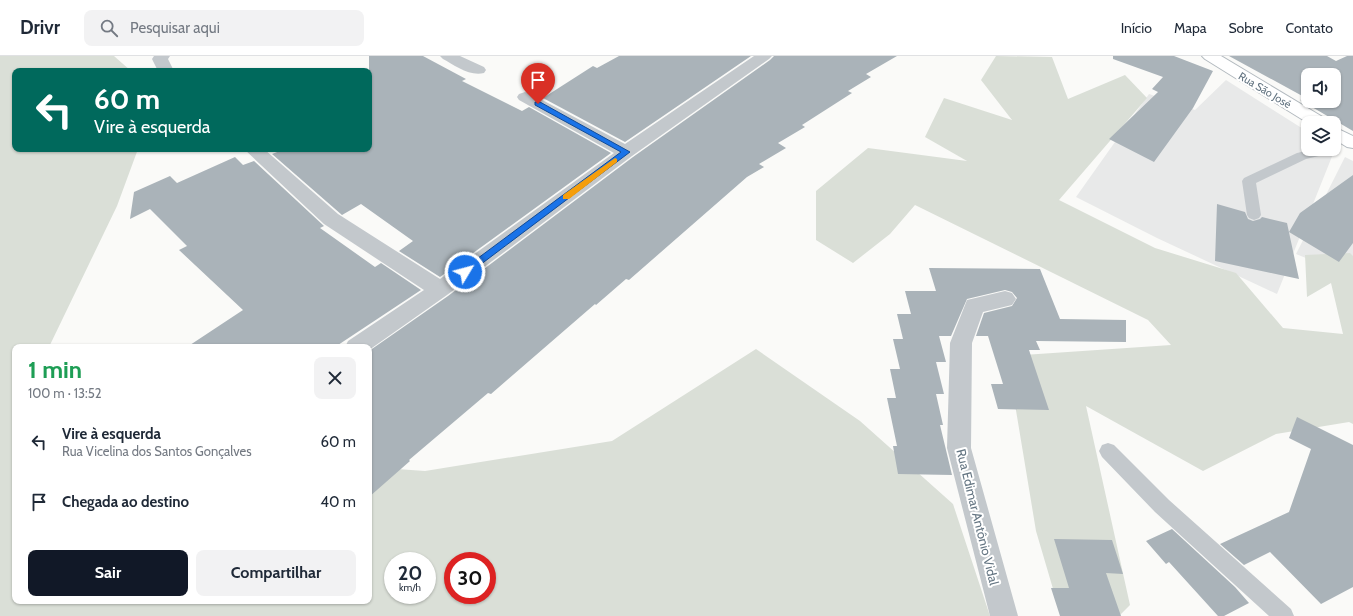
<!DOCTYPE html>
<html lang="pt">
<head>
<meta charset="utf-8">
<style>
  :root { --surface:#fff; --page:#f2f2f3; --text:#1f2937; --muted:#747a83; --line:#e0e1e3; --accent:#111827 }
  body { margin:0; font-family:Cabin,sans-serif; background:var(--page); color:var(--text); height:100vh; display:flex; flex-direction:column; font-size:15px; white-space:nowrap }
  * { box-sizing:border-box; margin:0 }
  p { font-size:13px; color:var(--muted) }
  .icon { flex:none; width:22px; height:22px; fill:none; stroke:currentColor; stroke-width:2; stroke-linecap:round; stroke-linejoin:round }
  .map { position:relative; flex:1; overflow:hidden }
  .details { position:absolute; left:12px; top:288px; width:360px; height:260px; display:flex; flex-direction:column; background:var(--surface); border-radius:8px; box-shadow:0 1px 3px #0004 }
  .details>* { flex:none }
  .banner { position:absolute; left:12px; top:12px; width:360px; height:84px; border-radius:8px; box-shadow:0 1px 3px #0004; background:#00695c; color:#fff; overflow:hidden }
  .fabs { position:absolute; left:1301px; top:12px; display:grid; gap:8px }
  .fabs a { display:grid; place-items:center; width:40px; height:40px; border-radius:8px; background:var(--surface); box-shadow:0 1px 3px #0004; font-size:20px }
  .speed { position:absolute; left:384px; top:496px; display:flex; gap:8px; font-size:20px; font-weight:700; text-align:center }
  .speed>* { display:grid; place-content:center; width:52px; height:52px; border-radius:50%; background:var(--surface); box-shadow:0 1px 3px #0004; line-height:1 }
  .speed small { font-size:10px; font-weight:400 }
  .speed .limit { border:6px solid #d22; background:#fff; color:#111 }
  .pin { position:absolute; display:grid; place-items:center; width:34px; height:34px; color:#fff; margin:-41px -17px; border-radius:50% 50% 50% 0; rotate:-45deg; box-shadow:0 0 4px #0007 }
  .pin .icon { rotate:45deg }
  .me { position:absolute; width:44px; margin:-22px; rotate:53deg; stroke-linejoin:round; filter:drop-shadow(0 0 3px #0008) }
  .turn { display:flex; align-items:center; gap:14px; height:84px; padding:0 16px; font-size:18px }
  .turn .icon { width:52px; height:52px; stroke-width:2.5 }
  .turn b { display:block; font-size:28px; line-height:34px }
  .round { display:grid; place-items:center; flex:none; width:42px; height:42px; border-radius:8px; background:var(--page) }
  .head { display:flex; align-items:center; justify-content:space-between; height:68px; padding:0 16px }
  h1 { font-size:24px; font-weight:700; line-height:30px; color:#1e9e55 }
  .cta { display:flex; gap:8px; margin-top:auto; padding:8px 16px }
  .cta a { flex:1; height:46px; border-radius:8px; background:var(--accent); color:#fff; font-size:16px; font-weight:700; line-height:46px; text-align:center }
  .cta a+a { background:var(--page); color:var(--text) }
  ul { padding:0; list-style:none }
  li { display:flex; align-items:center; gap:12px; height:60px; padding:0 16px }
  li div { flex:1 }
  li b { display:block; font-size:15px }
  li em { font-style:normal }
  header { display:flex; align-items:center; gap:24px; box-sizing:border-box; height:56px; padding:0 20px; background:var(--surface); border-bottom:1px solid var(--line) }
  header strong { font-size:19px }
  nav { display:flex; gap:22px; margin-inline-start:auto; font-size:14px }
  .search { width:280px; height:36px; background:var(--page); display:flex; align-items:center; gap:10px; box-sizing:border-box; padding:0 14px; border-radius:8px; color:var(--muted); font-size:15px }
  .map>svg:first-child { display:block }
  .built { fill:#e8e9e9 }
  .green { fill:#dadfd7; fill-rule:evenodd }
  .building { fill:#aab3b9; fill-rule:evenodd }
  .lines { fill:none; stroke-linecap:round; stroke-linejoin:round }
  .secondary-casing { stroke:#b3babf; stroke-width:2 }
  .lane { fill:#c3c8cc; fill-rule:evenodd }
  .street { fill:#c3c8cc; fill-rule:evenodd }
  .secondary { fill:#fff; fill-rule:evenodd }
  .route { fill:#1a73e8; stroke:#114b97 }
  .slow { fill:#f59e0b }
  .labels { text-anchor:middle; dominant-baseline:central; stroke-width:4; stroke-linejoin:round; paint-order:stroke }
  .far-street-label { font-size:11px; fill:#657683; stroke:#fff }
  .street-label { font-size:13px; fill:#657683; stroke:#fff }
</style>
</head>
<body>
<header>
<strong>Drivr</strong>
<div class="search"><svg class="icon" aria-label="search" viewBox="0 0 24 24"><circle cx="10" cy="10" r="6"/><path d="M15 15l6 6"/></svg>Pesquisar aqui</div>
<nav><a>Início</a><a>Mapa</a><a>Sobre</a><a>Contato</a></nav>
</header>
<div class="map">
<svg width="1353" height="560" viewBox="0 0 1353 560">
  <rect width="100%" height="100%" fill="#fafaf8"/>
  <!-- built -->
  <path class="built" d="M1226,24l82,52v17h27l-58,145 -120,-56 -81,-41 73,-103 46,16z
    M1345,101l8,4v116l-57,-23z"/>
  <!-- green -->
  <path class="green" d="M0,0h114l17,15h-116v78h123l-21,57 -68,141h-34v254h354v-134l56,4 187,-30 144,-92 104,72 93,83 37,112h-990zM393,505h34v34h-34zM453,505h34v34h-34z
    M996,0l56,1 16,42 57,-24 22,23 -88,102 96,48 81,25 47,55 60,6 -12,-51 -24,14 -2,-42 45,-2 3,3v168l-4,-2 -73,12 -73,37 -117,-65 44,199 -11,11h-58l-25,-85 -29,-175 164,-11 -23,-25 -233,-115 -25,29 -37,29 -37,-23v-49l52,-43 99,13 -42,-24 19,-39 68,22 -31,-40z"/>
  <!-- building -->
  <path class="building" d="M369,0h54l43,23 -4,2 60,30 7,-4 82,46 -171,124 -41,-26 14,-10 -52,-37 -19,11 -70,-61 13,-5h84z
    M619,0h132l-126,86 -82,-44 50,-32 4,2z
    M774,0h123l-31,18 5,3 -23,14 4,2 -50,32 3,2 -27,16 8,5 -27,16 5,3 -17,10 -118,103 -3,-1 -30,26 -1,-1 -104,90 -3,-1 -79,67 1,1 -41,36v-146l79,-55 185,-139 137,-97z
    M1113,0h61l39,15 -20,37 -39,54 -45,-23 49,-47 -6,-3 11,-12 -50,-18z
    M1229,0h98l9,5 11,-5h6v75l-53,-31 6,-2zM1308,19h26v26h-26z
    M235,101l8,8 11,-4 70,65 -4,2 55,39 6,-4 40,27 -86,57h-148l56,-37 -64,-60 8,-4 -37,-37 -20,10 4,-27 36,-16 7,7z
    M1353,119v68l-14,19 -50,-30 11,-19z
    M1217,148l28,8 3,7 5,2 7,-2 2,-2 25,6 12,56 -84,-18z
    M929,212l111,1 20,50 66,1v22l-90,-1 4,9h-11l20,60 -51,-1 -7,-25h12l-15,-48h-12l8,-23 28,-7 5,-8 -5,-6 -7,-2 -38,9 -16,37h-12l7,26h-10l8,32h-8l7,31h-3l12,50 -54,-1 -5,-28h4l-10,-48h9l-6,-29h10l-7,-30h10l-6,-25h14l-6,-23h31z
    M1297,361l56,28v142l-32,17 -51,-52 -26,13 -24,-21 69,-32 22,-63 -22,-11z
    M1172,473l63,58 14,16 -25,13h-6l-49,-54 -3,2 -20,-23z
    M1054,483l58,1 11,34 -17,-1 15,43h-61l-9,-28h18z"/>
  <g class="lines">
    <!-- secondary casing -->
    <g class="secondary-casing">
      <path id="secondary" d="M1202,0h19l105,63 2,4h-20l-103,-64z
        M1334,71l19,9v12l-6,-1 -13,-8z"/>
    </g>
    <!-- lane -->
    <path class="lane" d="M1334,90l3,3 -1,3 -30,7 -50,24 5,32 -2,3 -5,2 -5,-2 -2,-3 -5,-34 2,-3 53,-25 17,-4h20z
      M1108,387l6,2 55,55 122,109 3,7h-25l-114,-104 -53,-55 -3,-6 3,-6z"/>
    <!-- street -->
    <path class="street" d="M154,0h16l-2,3 6,12h-16l-6,-12z
      M440,0h20l24,11 2,3 -2,3c-14,4 -30,-8 -41,-14z
      M754,0h18l-3,3 -137,97 -185,139 -78,55v-3h-24l3,-6 76,-51 -100,-66 -80,-75h20l74,65 102,65 174,-126 -95,-53 -2,-3 2,-3 6,-2 6,2 94,50z
      M1005,235l7,2 4,6 -4,6 -29,7 -11,31 -1,105 47,168h-28l-43,-168 3,-105 17,-43z"/>
    <!-- secondary -->
    <use href="#secondary" class="secondary"/>
  </g>
  <!-- route -->
  <path class="route" d="M535,46h5l90,50 -162,122h-6l-1,-2 1,-2 159,-118 -86,-47z"/>
  <!-- slow -->
  <path class="slow" d="M615,102l2,1v3l-48,37h-6v-4z"/>
  <g class="labels">
    <!-- far-street labels -->
    <g class="far-street-label">
      <text transform="translate(1265 34) rotate(31)">Rua São José</text>
    </g>
    <!-- street labels -->
    <g class="street-label">
      <text transform="translate(978 461) rotate(76)">Rua Edimar Antônio Vidal</text>
    </g>
  </g>
</svg>
<div class="fabs">
<a><svg class="icon" aria-label="sound" viewBox="0 0 24 24"><path d="M4 9h4l5-4v14l-5-4H4zM17 9q2 3 0 6"/></svg></a>
<a><svg class="icon" aria-label="layers" viewBox="0 0 24 24"><path d="M12 4l9 5-9 5-9-5zM3 14l9 5 9-5"/></svg></a>
</div>
<div class="speed"><div>20<small>km/h</small></div><div class="limit">30</div></div>
<div class="pin" style="left:538px;top:48px;background:#d93025"><svg class="icon" aria-label="arrive" viewBox="0 0 24 24"><path d="M6 21V4h12l-3 4 3 4H6"/></svg></div>
<svg class="me" style="left:465px;top:216px" viewBox="-20 -20 40 40"><circle r="17" fill="#1a73e8" stroke="#fff" stroke-width="3"/><path d="M0-11L8 9 0 5-8 9z" fill="#fff"/></svg>
<div class="banner">
<div class="turn"><svg class="icon" aria-label="left" viewBox="0 0 24 24"><path d="M17 20v-9H6M10 6l-5 5 5 5"/></svg><div><b>60 m</b>Vire à esquerda</div></div>
</div>
<section class="details">
<div class="head"><div><h1>1 min</h1><p>100 m · 13:52</p></div><a class="round"><svg class="icon" aria-label="close" viewBox="0 0 24 24"><path d="M6 6l12 12M18 6L6 18"/></svg></a></div>
<ul>
<li><svg class="icon" aria-label="left" viewBox="0 0 24 24"><path d="M17 20v-9H6M10 6l-5 5 5 5"/></svg><div><b>Vire à esquerda</b><p>Rua Vicelina dos Santos Gonçalves</p></div><em>60 m</em></li>
<li><svg class="icon" aria-label="arrive" viewBox="0 0 24 24"><path d="M6 21V4h12l-3 4 3 4H6"/></svg><div><b>Chegada ao destino</b></div><em>40 m</em></li>
</ul>
<div class="cta"><a>Sair</a><a>Compartilhar</a></div>
</section>
</div>
</body>
</html>
